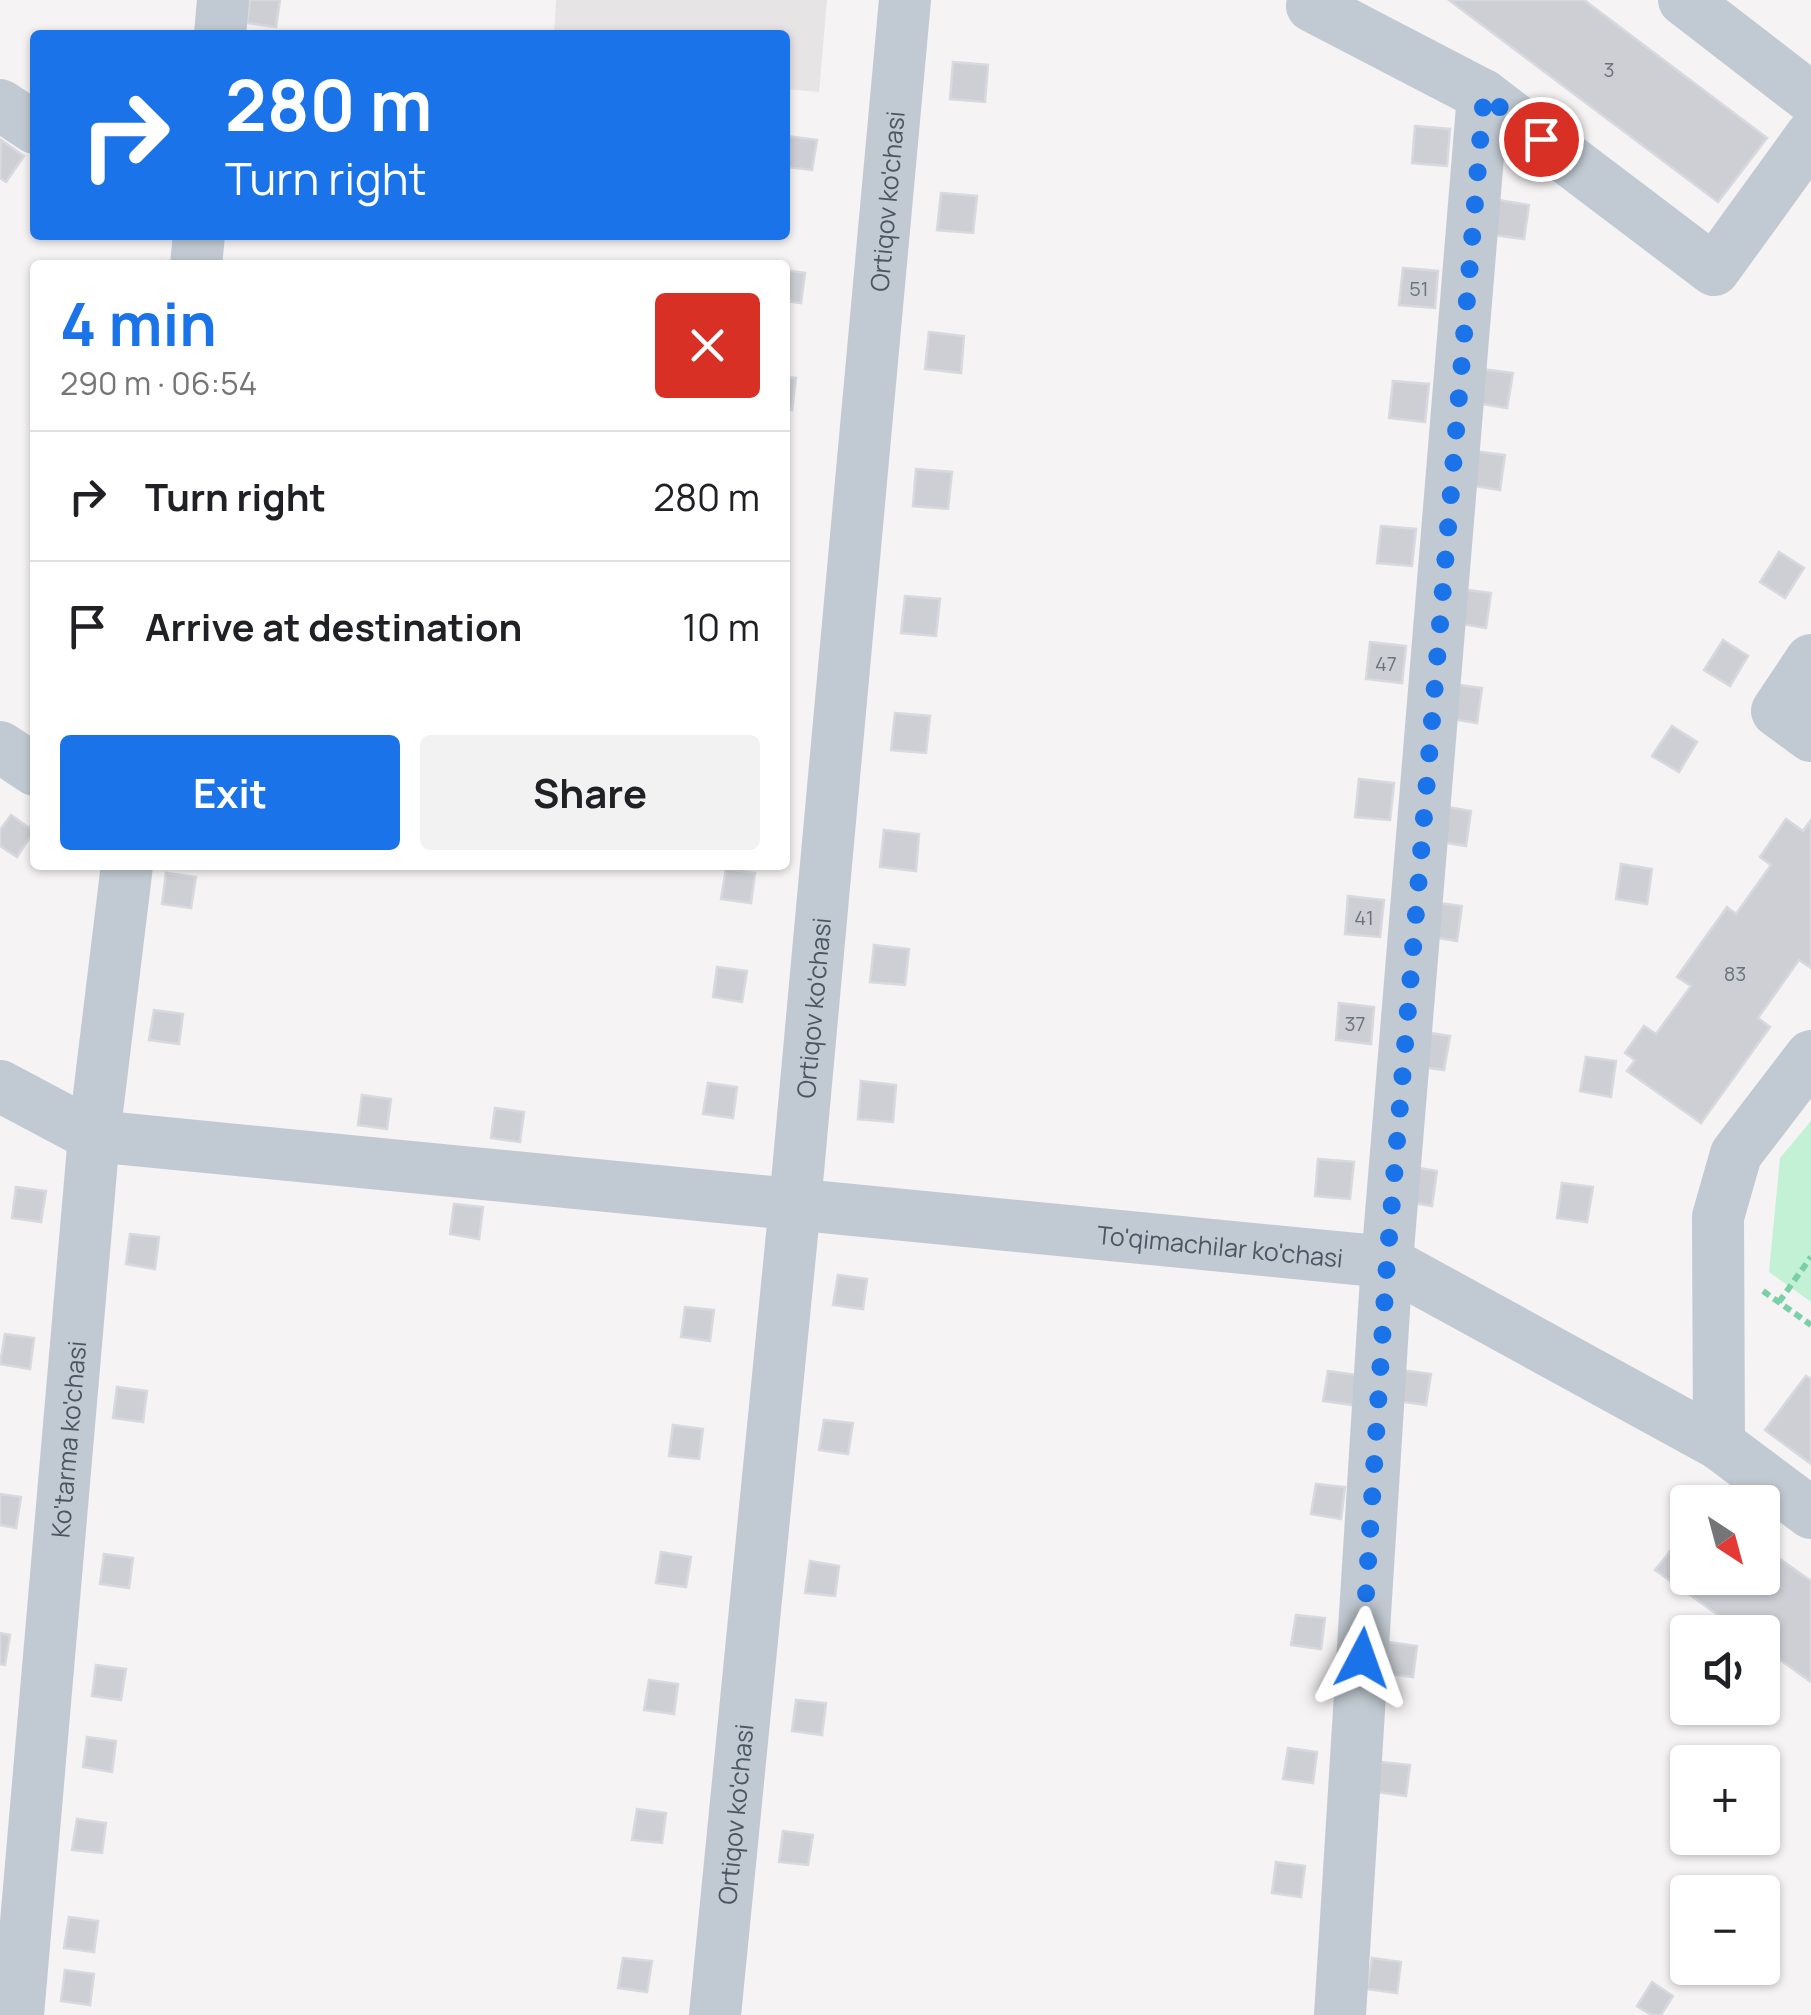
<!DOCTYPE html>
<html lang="en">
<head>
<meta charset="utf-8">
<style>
  :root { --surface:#fff; --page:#f2f2f2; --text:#202124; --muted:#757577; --line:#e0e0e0; --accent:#1a73e8 }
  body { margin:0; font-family:Manrope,sans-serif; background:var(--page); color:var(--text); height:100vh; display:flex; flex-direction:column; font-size:38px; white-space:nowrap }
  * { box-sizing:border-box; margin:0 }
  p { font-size:32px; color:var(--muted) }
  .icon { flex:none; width:55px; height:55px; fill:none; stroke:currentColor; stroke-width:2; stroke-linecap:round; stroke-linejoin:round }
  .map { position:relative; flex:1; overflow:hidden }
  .details { position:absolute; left:30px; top:260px; width:760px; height:610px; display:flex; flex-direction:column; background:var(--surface); border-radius:10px; box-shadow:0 2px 8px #0004 }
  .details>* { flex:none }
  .top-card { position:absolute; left:30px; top:30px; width:760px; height:210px; border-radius:10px; box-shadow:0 2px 8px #0004; background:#1a73e8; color:#fff; overflow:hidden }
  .needle { width:65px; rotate:144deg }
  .controls { position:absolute; left:1670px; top:1485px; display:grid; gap:20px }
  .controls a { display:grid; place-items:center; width:110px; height:110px; border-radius:10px; background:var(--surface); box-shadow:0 2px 8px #0004; font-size:50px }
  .pin { position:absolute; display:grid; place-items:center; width:85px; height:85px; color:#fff; margin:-42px; border:5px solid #fff; border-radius:50%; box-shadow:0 2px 10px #0007 }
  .me { position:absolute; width:110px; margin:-55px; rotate:4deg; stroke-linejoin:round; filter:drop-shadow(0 0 8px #0008) }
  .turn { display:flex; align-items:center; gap:35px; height:210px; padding:0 30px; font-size:45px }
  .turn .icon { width:130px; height:130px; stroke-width:2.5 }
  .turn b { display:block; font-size:70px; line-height:85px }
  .round { display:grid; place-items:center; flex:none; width:105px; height:105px; border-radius:10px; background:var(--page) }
  .headline { display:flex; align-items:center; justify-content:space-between; height:170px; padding:0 30px }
  h1 { font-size:60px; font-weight:700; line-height:75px; color:var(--accent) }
  .button { display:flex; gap:20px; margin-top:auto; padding:20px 30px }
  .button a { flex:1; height:115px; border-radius:10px; background:var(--accent); color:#fff; font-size:40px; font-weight:700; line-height:115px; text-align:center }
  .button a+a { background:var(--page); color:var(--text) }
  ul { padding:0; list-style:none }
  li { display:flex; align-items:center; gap:30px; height:130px; padding:0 30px; border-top:2px solid var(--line) }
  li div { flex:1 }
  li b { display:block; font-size:38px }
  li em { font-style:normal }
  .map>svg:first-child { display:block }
  .education { fill:#e6e4e5 }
  .green { fill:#c3f1d5 }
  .building { fill:#cdcfd5; stroke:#d7d9de; stroke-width:2.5 }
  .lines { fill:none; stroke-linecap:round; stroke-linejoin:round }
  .path { stroke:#7ad0a6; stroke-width:6; stroke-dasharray:8 5; stroke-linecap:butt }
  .minor { stroke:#c1cad2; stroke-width:52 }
  .route { stroke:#1a73e8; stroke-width:18; stroke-dasharray:0 32.4 }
  .labels { text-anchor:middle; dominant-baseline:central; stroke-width:8; stroke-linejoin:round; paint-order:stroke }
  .number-label { font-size:20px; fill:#6b747e }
  .street-label { font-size:25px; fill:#4a5661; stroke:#fff }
</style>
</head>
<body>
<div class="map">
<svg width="1811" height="2015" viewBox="0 0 1811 2015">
  <rect width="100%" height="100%" fill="#f5f3f3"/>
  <!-- education -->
  <path class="education" d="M556,0h271l-8,92 -34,-3v-54h-231z"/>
  <!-- green -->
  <path class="green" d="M1811,1121v181l-42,-30 11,-114z"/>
  <!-- building -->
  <path class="building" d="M250,0h30l-4,27 -29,-4z
    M1449,0h135l183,138 -49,64z
    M953,62l35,3 -3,37 -35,-3z
    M1415,126l35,3 -3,37 -35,-3z
    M787,136l30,4 -5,30 -27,-3z
    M1,140l23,16 -18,26 -6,-4z
    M941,193l36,3 -4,37 -36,-3z
    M1498,200l31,5 -5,34 -31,-4z
    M1403,268l35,3 -3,37 -36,-3z
    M785,270l20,3 -4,30 -16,-2z
    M929,332l35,4 -3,37 -36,-4z
    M1482,369l31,4 -6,35 -31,-5z
    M785,377l11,1 -4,32 -7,-1z
    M1393,381l36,3 -4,38 -36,-4z
    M1474,451l31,4 -5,35 -31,-5z
    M916,469l36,3 -4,37 -35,-3z
    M1381,526l35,3 -4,37 -35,-3z
    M1779,552l25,16 -19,30 -25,-16z
    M1461,589l30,4 -5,35 -30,-5z
    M905,596l35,3 -4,37 -35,-3z
    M1723,640l25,16 -18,30 -26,-16z
    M1370,642l36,4 -4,37 -36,-4z
    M1452,684l30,4 -5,35 -31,-5z
    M895,713l35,3 -4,37 -35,-3z
    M1672,726l25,16 -18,30 -27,-16z
    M1359,779l35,4 -4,37 -35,-3z
    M1441,806l30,5 -5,35 -31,-5z
    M11,815l23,16 -17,26 -17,-11v-16z
    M1786,819l17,12 8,-11v148l-12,-8 -41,58 12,9 -69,96 -74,-52 8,-11 -10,-7 19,-27 12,8 35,-48 -14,-9 50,-70 9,7 35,-49 -11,-8z
    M884,830l35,4 -3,37 -36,-4z
    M1621,864l31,5 -5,35 -31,-5z
    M726,869l29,4 -4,30 -30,-4z
    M166,873l30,4 -5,31 -29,-4z
    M1348,896l36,4 -4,37 -35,-3z
    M1431,902l31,4 -5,35 -31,-5z
    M874,945l35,4 -4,36 -35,-3z
    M717,967l30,4 -5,31 -29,-5z
    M1339,1003l35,4 -3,37 -35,-4z
    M154,1010l29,4 -4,30 -30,-4z
    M1419,1031l31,5 -6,34 -30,-4z
    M1586,1057l30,4 -5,36 -31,-6z
    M861,1081l35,4 -3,37 -35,-3z
    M708,1083l29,4 -4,31 -30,-4z
    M362,1095l29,4 -4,30 -29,-4z
    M495,1108l29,4 -4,30 -29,-4z
    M1318,1159l36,3 -4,37 -35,-3z
    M1407,1166l30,5 -5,35 -31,-5z
    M1562,1183l31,4 -6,35 -30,-4z
    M16,1187l30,4 -5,31 -29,-4z
    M454,1204l29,3 -4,32 -29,-5z
    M130,1234l29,3 -4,32 -29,-5z
    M838,1275l29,4 -4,30 -30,-4z
    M685,1307l29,3 -4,31 -29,-4z
    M5,1334l29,4 -4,31 -30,-5z
    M1401,1370l30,4 -5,31 -29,-4z
    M1328,1371l29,4 -4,30 -30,-4z
    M1806,1376l5,3v85l-46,-34z
    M117,1387l30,4 -4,31 -30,-4z
    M824,1420l29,3 -5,31 -29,-4z
    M673,1425l30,4 -4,30 -30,-3z
    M1316,1484l29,3 -4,32 -30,-5z
    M0,1494l21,3 -5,31 -16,-3z
    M1688,1529v49h74v-32l49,35v101l-49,-35v-15h-20l-87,-62z
    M661,1552l30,5 -5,30 -30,-4z
    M104,1554l29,4 -4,30 -29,-4z
    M810,1561l29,5 -4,30 -30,-3z
    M1296,1615l29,3 -4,31 -30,-4z
    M0,1633l10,2 -5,30 -5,-1z
    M1388,1642l29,4 -4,31 -30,-4z
    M96,1665l30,4 -5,31 -29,-4z
    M649,1680l29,4 -4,30 -30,-4z
    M796,1700l30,3 -4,32 -30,-4z
    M87,1737l29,4 -4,31 -29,-5z
    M1288,1748l29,4 -4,31 -30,-4z
    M1381,1762l29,3 -4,31 -29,-4z
    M637,1809l29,4 -4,30 -30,-3z
    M77,1819l29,4 -4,30 -30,-3z
    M783,1831l30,4 -5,30 -29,-3z
    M1276,1862l29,4 -4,31 -29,-4z
    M69,1917l29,4 -4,31 -30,-4z
    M623,1958l29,3 -5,31 -29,-4z
    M1372,1958l29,4 -4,31 -30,-4z
    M65,1970l29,4 -4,31 -29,-4z
    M1652,1982l21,14 -12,19h-10l-14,-9z"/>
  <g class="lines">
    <!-- path -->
    <path class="path" d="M1763,1291l48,34
      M1779,1302l32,-45"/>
    <!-- minor -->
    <g class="minor">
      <path d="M1684,0l127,98"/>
      <path d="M1312,6l171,89 -96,1167 -47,753"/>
      <path d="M220,35l3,-35"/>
      <path d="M1483,95l231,175 97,-134"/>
      <path d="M0,105l35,23"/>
      <path d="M196,265l3,-30"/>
      <path d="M1811,660l-34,51 34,25"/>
      <path d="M0,747l35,23"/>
      <path id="s1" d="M0,1086l94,50 1293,126 332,182 92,69"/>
      <path d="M1719,1444l-1,-227 18,-63 75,-98"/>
      <path id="s2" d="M18,2015l76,-879 33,-271"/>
      <path id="s3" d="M715,2015l80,-811 110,-1204"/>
    </g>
  </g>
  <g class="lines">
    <!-- route -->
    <path class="route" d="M1362,1658l25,-396 97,-1167 57,44"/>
  </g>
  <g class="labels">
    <!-- number labels -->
    <g class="number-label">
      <text x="1609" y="69">3</text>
      <text x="1419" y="288">51</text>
      <text x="1386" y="663">47</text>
      <text x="1364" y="917">41</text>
      <text x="1735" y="973">83</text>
      <text x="1355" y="1023">37</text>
    </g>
    <!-- street labels -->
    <g class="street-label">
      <text stroke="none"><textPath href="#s3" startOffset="1822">Ortiqov ko'chasi</textPath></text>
      <text stroke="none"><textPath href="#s3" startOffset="1012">Ortiqov ko'chasi</textPath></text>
      <text stroke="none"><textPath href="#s1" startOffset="1238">To'qimachilar ko'chasi</textPath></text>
      <text stroke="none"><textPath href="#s2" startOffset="578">Ko'tarma ko'chasi</textPath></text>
      <text stroke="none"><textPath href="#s3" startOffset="202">Ortiqov ko'chasi</textPath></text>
    </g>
  </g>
</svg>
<div class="controls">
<a><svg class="needle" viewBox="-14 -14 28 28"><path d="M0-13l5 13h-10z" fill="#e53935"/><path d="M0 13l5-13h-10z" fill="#757577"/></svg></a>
<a><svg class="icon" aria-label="sound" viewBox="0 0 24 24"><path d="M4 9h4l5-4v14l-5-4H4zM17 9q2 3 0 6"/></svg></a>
<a>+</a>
<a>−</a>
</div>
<div class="pin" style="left:1541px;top:139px;background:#d93025"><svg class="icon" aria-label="arrive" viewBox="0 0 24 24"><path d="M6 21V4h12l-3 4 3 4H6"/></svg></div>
<svg class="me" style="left:1362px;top:1658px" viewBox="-20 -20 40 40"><path d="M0-17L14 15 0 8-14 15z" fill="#1a73e8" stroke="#fff" stroke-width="4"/></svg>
<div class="top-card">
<div class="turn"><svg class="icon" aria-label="right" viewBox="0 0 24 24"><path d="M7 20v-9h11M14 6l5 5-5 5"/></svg><div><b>280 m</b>Turn right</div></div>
</div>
<section class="details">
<div class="headline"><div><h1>4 min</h1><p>290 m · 06:54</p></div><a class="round" style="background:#d93025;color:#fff"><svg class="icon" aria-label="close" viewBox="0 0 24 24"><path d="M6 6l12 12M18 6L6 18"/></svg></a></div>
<ul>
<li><svg class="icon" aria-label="right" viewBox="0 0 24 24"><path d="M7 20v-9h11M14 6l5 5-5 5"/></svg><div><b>Turn right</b></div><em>280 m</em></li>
<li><svg class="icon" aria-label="arrive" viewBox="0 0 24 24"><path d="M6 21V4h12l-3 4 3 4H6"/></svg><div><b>Arrive at destination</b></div><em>10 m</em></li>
</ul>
<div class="button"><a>Exit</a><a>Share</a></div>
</section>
</div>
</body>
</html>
